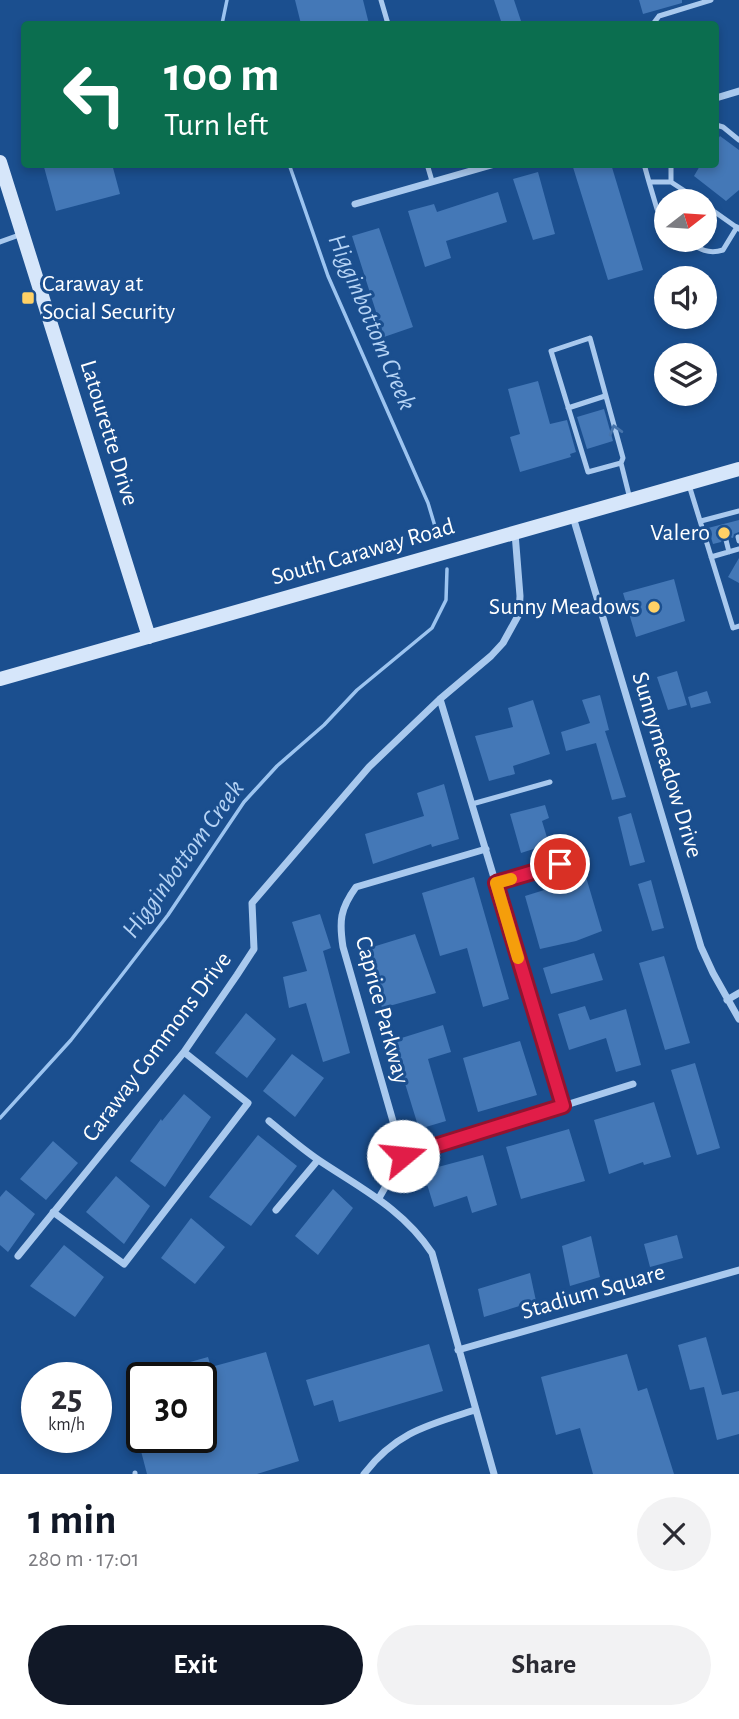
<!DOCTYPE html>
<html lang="en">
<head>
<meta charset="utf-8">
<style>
  :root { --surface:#fff; --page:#f2f2f3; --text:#2b2b33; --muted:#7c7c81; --accent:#111827 }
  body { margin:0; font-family:"Alegreya Sans",sans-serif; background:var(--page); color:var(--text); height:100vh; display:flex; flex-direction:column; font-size:26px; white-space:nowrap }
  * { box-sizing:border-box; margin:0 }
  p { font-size:23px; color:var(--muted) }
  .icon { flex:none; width:38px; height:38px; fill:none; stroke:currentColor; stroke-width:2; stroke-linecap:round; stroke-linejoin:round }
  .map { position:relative; height:1474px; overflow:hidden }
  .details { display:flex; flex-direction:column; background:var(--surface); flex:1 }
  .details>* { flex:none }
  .banner { position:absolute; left:21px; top:21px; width:698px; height:147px; border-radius:7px; box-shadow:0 4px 10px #0003; background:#0b6e4f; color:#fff; overflow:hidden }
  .needle { width:46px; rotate:73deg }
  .buttons { position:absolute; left:654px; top:189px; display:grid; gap:14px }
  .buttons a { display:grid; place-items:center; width:63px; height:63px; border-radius:50%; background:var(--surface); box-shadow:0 4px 10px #0003; font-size:35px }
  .speed { position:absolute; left:21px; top:1362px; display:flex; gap:14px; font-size:35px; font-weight:700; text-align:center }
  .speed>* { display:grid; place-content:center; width:91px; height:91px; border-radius:50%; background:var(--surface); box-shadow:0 4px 10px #0003; line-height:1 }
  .speed small { font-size:18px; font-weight:400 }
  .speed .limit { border:4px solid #111; border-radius:10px; background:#fff; color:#111 }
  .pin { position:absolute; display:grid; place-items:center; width:60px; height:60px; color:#fff; margin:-30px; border:4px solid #fff; border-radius:50%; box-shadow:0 2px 7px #0007 }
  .me { position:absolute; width:77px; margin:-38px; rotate:73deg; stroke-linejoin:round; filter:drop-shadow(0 0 5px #0008) }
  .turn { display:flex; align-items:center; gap:24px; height:147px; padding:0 28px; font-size:32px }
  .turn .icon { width:91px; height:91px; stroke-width:2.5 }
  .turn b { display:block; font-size:49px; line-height:60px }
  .round { display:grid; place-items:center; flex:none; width:74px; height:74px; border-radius:37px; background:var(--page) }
  .summary { display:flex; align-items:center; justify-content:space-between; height:119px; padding:0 28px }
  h1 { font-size:42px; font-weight:700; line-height:52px; color:var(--accent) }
  .cta { display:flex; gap:14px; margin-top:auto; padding:14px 28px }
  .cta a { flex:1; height:80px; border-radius:42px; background:var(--accent); color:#fff; font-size:28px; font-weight:700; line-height:80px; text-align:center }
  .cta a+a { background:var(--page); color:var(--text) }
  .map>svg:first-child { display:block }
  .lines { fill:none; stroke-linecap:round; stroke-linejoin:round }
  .stream { stroke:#9cc4f0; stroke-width:3.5 }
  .building { fill:#4478b7 }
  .lane { stroke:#a9c9ee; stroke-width:5 }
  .street { stroke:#a9c9ee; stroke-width:7 }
  .secondary { stroke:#d6e6fa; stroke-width:14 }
  .oneway { stroke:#4674ac }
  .route-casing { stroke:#92132f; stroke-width:18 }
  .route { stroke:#e11d48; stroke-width:12 }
  .slow { stroke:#f59e0b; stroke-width:12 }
  .poi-dot { fill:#ffd166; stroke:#1b4f8f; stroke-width:2.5 }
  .labels { text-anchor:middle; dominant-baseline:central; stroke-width:6; stroke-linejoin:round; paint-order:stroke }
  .poi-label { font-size:24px; fill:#fff; stroke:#1b4f8f; text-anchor:end }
  .street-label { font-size:24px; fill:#fff; stroke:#1b4f8f }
  .water-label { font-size:26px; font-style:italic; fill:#b5d3f5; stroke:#1b4f8f }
</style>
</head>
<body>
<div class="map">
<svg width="739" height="1474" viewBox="0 0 739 1474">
  <rect width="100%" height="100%" fill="#1b4f8f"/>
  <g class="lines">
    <!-- stream -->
    <path class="stream" d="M222,24l5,-24
      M289,164l39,112 100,227 9,30
      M0,1118l71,-78 47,-60 50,-65 76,-113 33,-36 47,-41 33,-35 75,-62 14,-28 1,-31"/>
  </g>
  <!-- building -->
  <path class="building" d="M295,0h68l6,24h-68z
    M494,0h20l8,24h-20z
    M639,0h43v3l-39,11z
    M720,136l19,14v40l-13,11 -32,-25 7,-12h15v-22z
    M54,164h58l8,30 -64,17 -12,-44z
    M572,164h39l32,106 -35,10z
    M538,172l17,62 -22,6 -20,-61z
    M498,192l9,30 -61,19 5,17 -26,9 -17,-56 26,-7 3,8z
    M379,228l34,99 -29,10 -32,-101z
    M538,381l12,43 17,-4 9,32 -6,2 1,3 -51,15 -10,-35 10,-3 -12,-45z
    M604,409l9,32 -26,8 -10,-32z
    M739,520v12l-5,2 -1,4 -9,-3 -3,7 -8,2 -5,-16z
    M739,558v25l-11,-6z
    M674,579l11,42 -49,16 -13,-44z
    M677,671l10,34 -19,5 -11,-33z
    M707,691l4,12 -20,5 -3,-11z
    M600,695l9,35 -4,1 21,66 -14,3 -16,-57 -30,8 -5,-19 29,-9 -8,-23z
    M533,700l17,54 -37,12 2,8 -26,7 -14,-45 38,-9 -5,-19z
    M444,784l15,55 -27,8 -1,-3 -58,20 -8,-30 59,-18 -7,-23z
    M545,805l4,13 -7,3 7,23 -28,9 -11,-39z
    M631,813l14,49 -15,4 -12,-49z
    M474,877l35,122 -26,8 -16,-59 -27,8 -18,-63z
    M586,877l16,54 -26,10 -36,8 -15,-53z
    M651,880l13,48 -12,3 -14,-47z
    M320,914l11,34 -8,3 27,102 -27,9 -17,-59 -17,5 -6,-31 24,-6 -15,-49z
    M415,934l21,59 -54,15 -16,-59z
    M594,953l9,27 -52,14 -8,-26z
    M664,956l26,87 -25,7 -26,-87z
    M585,1006l5,14 36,-11 15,56 -25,7 -10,-34 -37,12 -11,-36z
    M246,1013l30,26 -29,39 -32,-25z
    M443,1025l8,27 -23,7 18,62 -27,8 -27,-88z
    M520,1041l17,54 -59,17 -15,-54z
    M292,1054l32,24 -29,39 -32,-26z
    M695,1063l25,85 -23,7 -26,-85z
    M184,1094l27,23 -46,70 -35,-26 31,-42 1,2z
    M654,1102l17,55 -27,8 -1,-3 -34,12 -15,-54z
    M569,1129l16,52 -64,18 -15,-52z
    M258,1135l39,31 -46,60 -42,-29z
    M53,1141l25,22 -32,37 -26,-21z
    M483,1155l14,50 -25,8 -5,-17 -33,11 -11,-36z
    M116,1176l34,30 -26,38 -38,-32z
    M333,1189l20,19 -35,47 -23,-19z
    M6,1190l29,24 -27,38 -8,-7v-48z
    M191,1218l34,29 -30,37 -34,-26z
    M677,1235l6,23 -33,9 -6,-23z
    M591,1236l9,41 -30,9 -8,-40z
    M64,1245l40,32 -29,40 -45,-31z
    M530,1273l6,28 -52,16 -6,-28z
    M706,1337l16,58 17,-4v43l-22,6 -13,-53 -14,3 -12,-45z
    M429,1344l14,47 -104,31 -6,-22 -19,6 -8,-26z
    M266,1352l33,109 -42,13h-110l-17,-65 12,-4v32h59v-60h-15l-3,-13 25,-7 3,10z
    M627,1354l11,37 9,-3 27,86h-81l-13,-46 -24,7 -15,-58z"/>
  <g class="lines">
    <!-- lane -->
    <path class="lane" d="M381,0l7,24
      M653,24l6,-8 52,-16
      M716,125l7,2 16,13
      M427,164l5,17
      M644,164l5,18h22l29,19
      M649,182l8,27 10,19
      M671,182v-18
      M705,205l34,24
      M685,240c13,8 22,15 38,10l14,-23
      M0,242l22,-8
      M568,408l37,-12
      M621,463l2,-5 -33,-120 -39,13 37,121 33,-9 9,36
      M689,485l44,143 6,-2
      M701,521l38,-10
      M738,537l1,4
      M726,540l3,12
      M711,557l28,-8
      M472,804l78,-22
      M496,883l64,-19
      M135,1473v1"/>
    <!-- street -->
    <path class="street" d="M716,98l23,-7
      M355,204l140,-40
      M573,517l128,430 12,26 26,46
      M440,699l123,407
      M727,1000l12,-7
      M269,1121c17,14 33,28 51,40 42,28 83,48 112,92l62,221
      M403,1156l230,-72
      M379,1198l24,-42 -60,-209c-4,-26 -3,-38 13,-60l130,-38
      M276,1210l42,-50
      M53,1212l71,52 124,-161 -64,-51
      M18,1256l166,-204 53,-77 17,-26 -2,-46 117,-136 71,-68 51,-43 12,-13 16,-29 1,-18 -5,-63
      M458,1350l281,-80
      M364,1474c32,-42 64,-49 111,-64"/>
    <!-- secondary -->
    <path class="secondary" d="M0,162l149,475
      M0,679l739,-210"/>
  </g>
  <!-- one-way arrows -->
  <defs><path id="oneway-chevron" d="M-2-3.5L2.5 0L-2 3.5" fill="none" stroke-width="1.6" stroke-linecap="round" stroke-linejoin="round" transform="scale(1.75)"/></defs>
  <use class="oneway" href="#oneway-chevron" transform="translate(615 430) rotate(-106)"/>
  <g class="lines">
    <!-- route casing -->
    <g class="route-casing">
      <path id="route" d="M403,1156l160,-50 -67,-223 64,-19"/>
    </g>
    <!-- route -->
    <use href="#route" class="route"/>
    <!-- slow -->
    <path class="slow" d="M511,879l-15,4 22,75"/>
  </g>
  <!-- markers -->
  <g class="poi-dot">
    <rect x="21" y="291" width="14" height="14" rx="3.5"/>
    <circle cx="724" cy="533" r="7"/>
    <circle cx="654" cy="607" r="7"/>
  </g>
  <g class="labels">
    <!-- poi labels -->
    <g class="poi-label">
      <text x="42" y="284" text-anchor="start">Caraway at<tspan x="42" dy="28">Social Security</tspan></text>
      <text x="710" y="533">Valero</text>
      <text x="640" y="607">Sunny Meadows</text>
    </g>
    <!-- street labels -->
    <g class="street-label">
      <text transform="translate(109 433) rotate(73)">Latourette Drive</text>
      <text transform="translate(363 552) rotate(-16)">South Caraway Road</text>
      <text transform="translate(667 765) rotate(73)">Sunnymeadow Drive</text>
      <text transform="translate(382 1010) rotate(75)">Caprice Parkway</text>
      <text transform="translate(157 1047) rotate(-53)">Caraway Commons Drive</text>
      <text transform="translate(593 1292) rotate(-16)">Stadium Square</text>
    </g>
    <!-- water labels -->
    <g class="water-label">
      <text transform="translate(372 322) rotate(67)">Higginbottom Creek</text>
      <text transform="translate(183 859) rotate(-54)">Higginbottom Creek</text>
    </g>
  </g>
</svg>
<div class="buttons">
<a><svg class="needle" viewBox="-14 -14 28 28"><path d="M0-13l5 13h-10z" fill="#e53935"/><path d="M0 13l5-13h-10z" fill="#7c7c81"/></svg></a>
<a><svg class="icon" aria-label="sound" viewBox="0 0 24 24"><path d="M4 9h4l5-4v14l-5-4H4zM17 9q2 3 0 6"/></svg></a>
<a><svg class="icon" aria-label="layers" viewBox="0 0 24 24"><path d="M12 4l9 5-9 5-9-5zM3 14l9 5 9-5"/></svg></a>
</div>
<div class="speed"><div>25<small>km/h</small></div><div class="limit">30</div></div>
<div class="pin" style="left:560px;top:864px;background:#d93025"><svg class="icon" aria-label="arrive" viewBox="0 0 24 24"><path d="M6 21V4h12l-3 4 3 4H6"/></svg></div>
<svg class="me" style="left:403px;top:1156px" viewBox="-20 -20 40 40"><circle r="19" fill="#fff"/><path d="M0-13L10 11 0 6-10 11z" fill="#e11d48"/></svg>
<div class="banner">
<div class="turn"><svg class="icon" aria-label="left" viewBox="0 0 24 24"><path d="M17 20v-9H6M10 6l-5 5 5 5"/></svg><div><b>100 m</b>Turn left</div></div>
</div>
</div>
<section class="details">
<div class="summary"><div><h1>1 min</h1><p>280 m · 17:01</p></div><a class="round"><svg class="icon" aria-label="close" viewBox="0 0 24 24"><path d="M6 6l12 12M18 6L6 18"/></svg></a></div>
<div class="cta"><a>Exit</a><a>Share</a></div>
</section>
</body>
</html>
